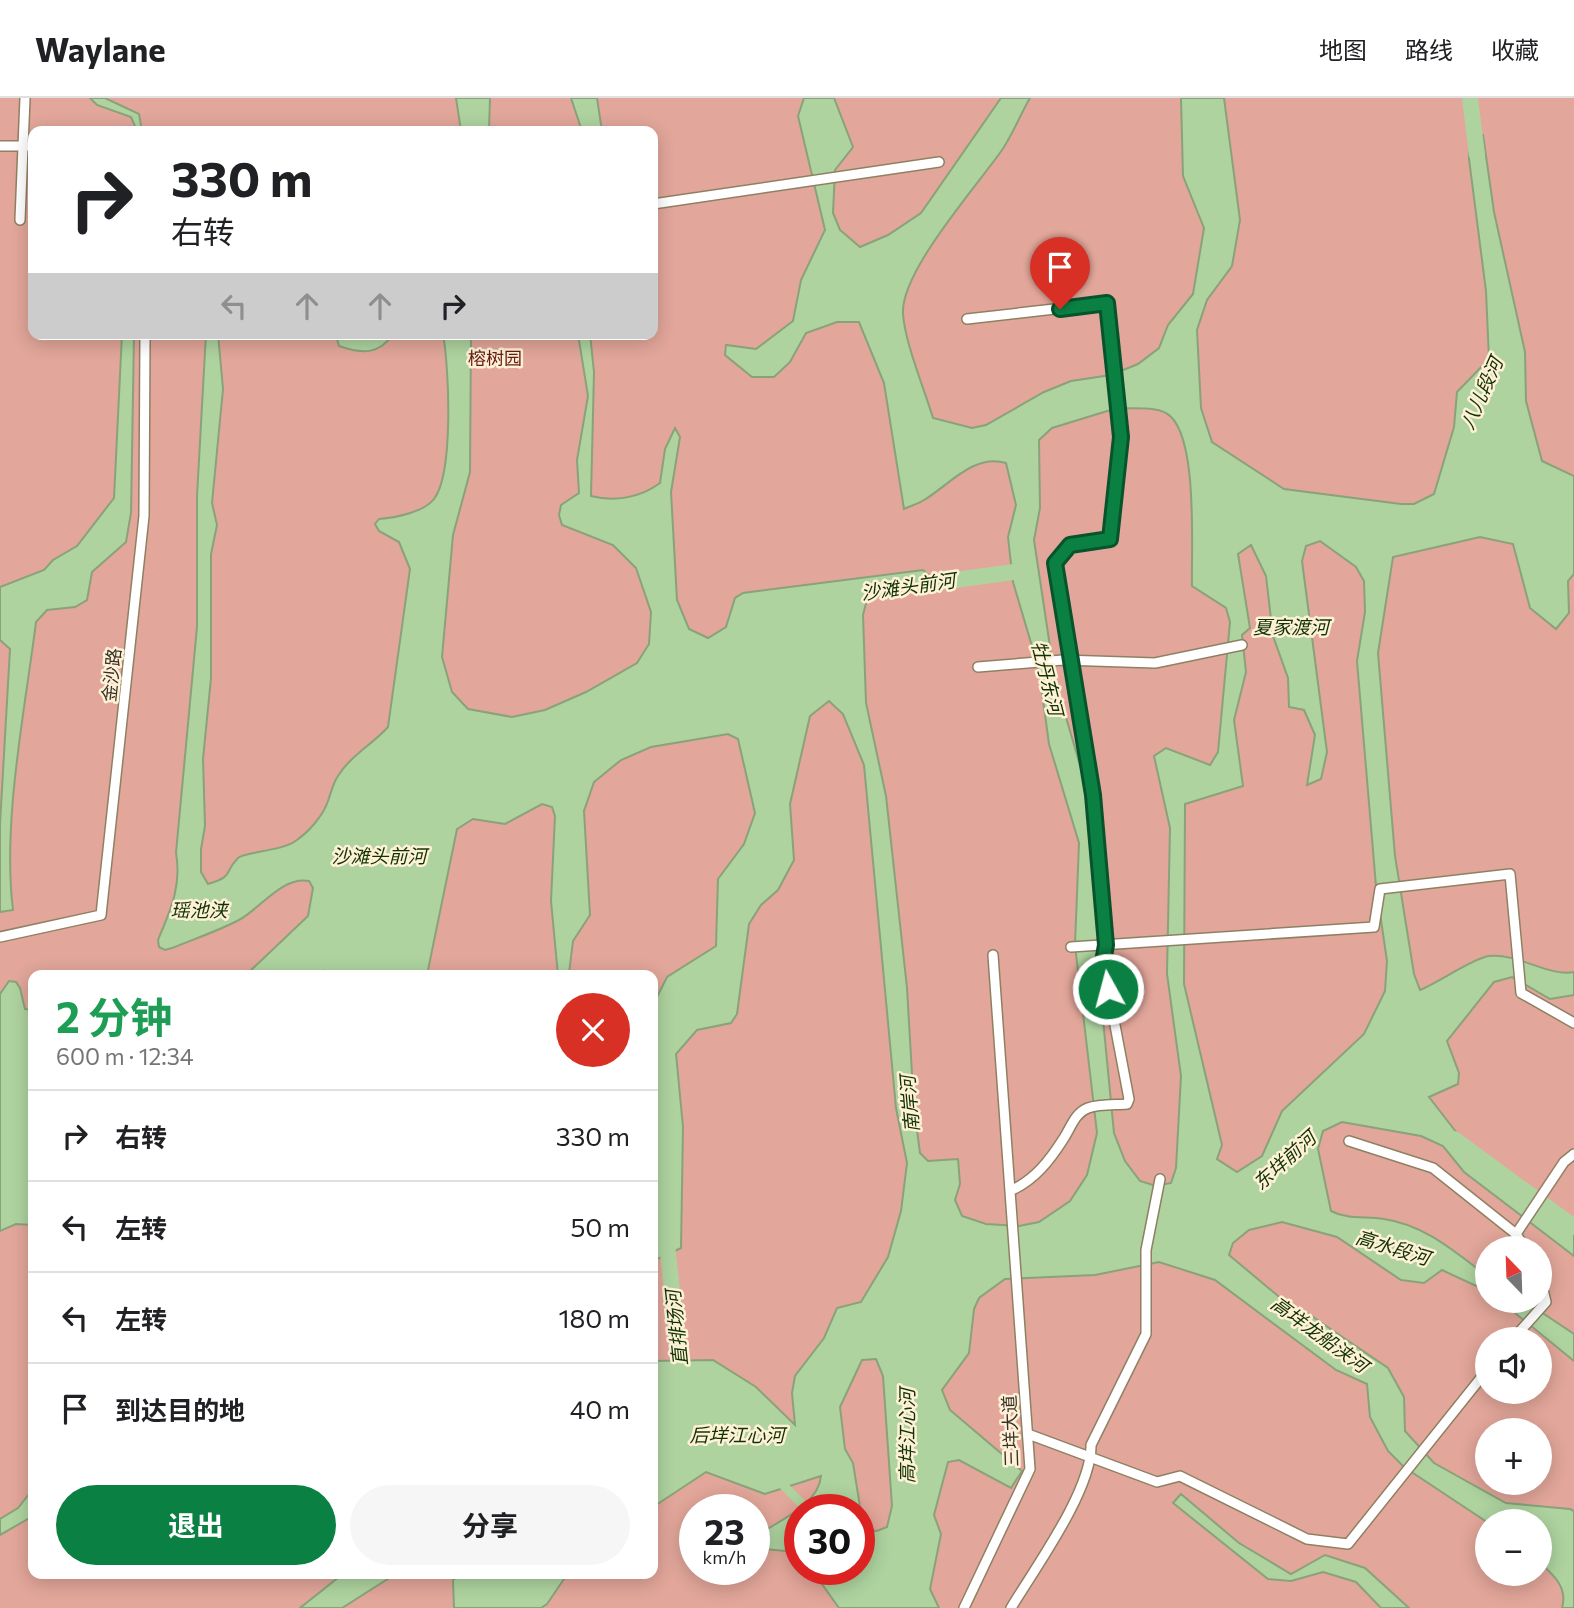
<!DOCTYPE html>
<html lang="zh">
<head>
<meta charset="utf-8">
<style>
  :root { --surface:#fff; --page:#f6f6f6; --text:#202124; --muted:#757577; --line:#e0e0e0; --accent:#0b8043 }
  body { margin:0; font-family:Commissioner,"Noto Sans SC",sans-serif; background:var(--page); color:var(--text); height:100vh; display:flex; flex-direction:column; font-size:26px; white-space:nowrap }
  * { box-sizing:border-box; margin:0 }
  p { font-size:23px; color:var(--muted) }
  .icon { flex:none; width:38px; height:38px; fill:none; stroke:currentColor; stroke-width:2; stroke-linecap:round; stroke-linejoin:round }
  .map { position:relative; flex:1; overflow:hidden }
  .drawer { position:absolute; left:28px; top:872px; width:630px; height:609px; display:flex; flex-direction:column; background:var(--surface); border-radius:14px; box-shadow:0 4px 18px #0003 }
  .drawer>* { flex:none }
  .banner { position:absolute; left:28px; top:28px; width:630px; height:214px; border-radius:14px; box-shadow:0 4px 18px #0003; background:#fff; color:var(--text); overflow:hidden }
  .needle { width:46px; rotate:337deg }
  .fabs { position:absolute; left:1475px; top:1138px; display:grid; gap:14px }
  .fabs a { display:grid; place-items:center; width:77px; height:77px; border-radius:50%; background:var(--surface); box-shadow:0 4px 18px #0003; font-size:35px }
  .speed { position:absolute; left:679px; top:1396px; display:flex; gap:14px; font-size:35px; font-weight:700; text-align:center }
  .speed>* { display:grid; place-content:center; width:91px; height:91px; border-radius:50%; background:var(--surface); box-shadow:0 4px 18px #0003; line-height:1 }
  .speed small { font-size:18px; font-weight:400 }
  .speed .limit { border:10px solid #d22; background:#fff; color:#111 }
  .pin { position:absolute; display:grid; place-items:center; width:60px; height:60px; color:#fff; margin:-72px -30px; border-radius:50% 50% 50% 0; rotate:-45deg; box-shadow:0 0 7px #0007 }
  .pin .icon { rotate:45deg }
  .me { position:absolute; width:77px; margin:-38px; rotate:353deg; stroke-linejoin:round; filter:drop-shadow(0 0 5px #0008) }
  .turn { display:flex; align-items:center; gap:24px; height:147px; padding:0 28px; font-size:32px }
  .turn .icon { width:91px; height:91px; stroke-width:2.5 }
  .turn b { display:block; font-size:49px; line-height:60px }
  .lanes { display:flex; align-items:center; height:66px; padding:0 28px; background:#0003; justify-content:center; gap:35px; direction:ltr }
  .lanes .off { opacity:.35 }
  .round { display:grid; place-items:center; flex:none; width:74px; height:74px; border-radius:37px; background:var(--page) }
  .head { display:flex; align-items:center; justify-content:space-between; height:119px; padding:0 28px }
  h1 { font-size:42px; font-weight:700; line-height:52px; color:#1e9e55 }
  .button { display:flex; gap:14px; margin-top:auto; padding:14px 28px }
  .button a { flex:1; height:80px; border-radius:42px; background:var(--accent); color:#fff; font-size:28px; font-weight:700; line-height:80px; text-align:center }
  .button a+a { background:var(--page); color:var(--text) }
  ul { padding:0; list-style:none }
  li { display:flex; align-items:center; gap:21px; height:91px; padding:0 28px; border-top:2px solid var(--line) }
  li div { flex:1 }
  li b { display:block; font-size:26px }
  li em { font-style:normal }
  header { display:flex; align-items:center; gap:42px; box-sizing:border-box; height:98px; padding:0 35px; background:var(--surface); border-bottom:2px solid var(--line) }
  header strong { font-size:33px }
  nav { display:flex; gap:38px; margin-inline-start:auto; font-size:24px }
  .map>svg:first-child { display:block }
  .green { fill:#e2a69a; fill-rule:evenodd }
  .water { fill:#aed39f; stroke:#8aa27a; stroke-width:2; fill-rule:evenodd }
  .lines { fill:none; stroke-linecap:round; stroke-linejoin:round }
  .canal { stroke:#aed39f; stroke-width:9 }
  .river { stroke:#aed39f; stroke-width:16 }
  .minor-casing { stroke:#8f8063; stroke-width:12 }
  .minor { stroke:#fff; stroke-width:9 }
  .route-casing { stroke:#07532c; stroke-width:18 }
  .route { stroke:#0b8043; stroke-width:12 }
  .labels { text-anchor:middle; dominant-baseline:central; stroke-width:5; stroke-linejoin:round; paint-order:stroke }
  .park-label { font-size:18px; fill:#691d12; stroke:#fef1d8 }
  .street-label { font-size:18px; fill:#373024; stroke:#fef1d8 }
  .water-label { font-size:19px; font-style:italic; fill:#130; stroke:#fef1d8 }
</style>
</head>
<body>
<header>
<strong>Waylane</strong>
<nav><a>地图</a><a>路线</a><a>收藏</a></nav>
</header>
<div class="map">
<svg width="1574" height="1510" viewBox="0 0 1574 1510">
  <rect width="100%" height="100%" fill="#f4e4c4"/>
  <!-- green -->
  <path class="green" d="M0,0h1574v1510h-1574zM33,33h620v203h-620zM33,877h620v598h-620zM1488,1150h52v52h-52zM1488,1241h52v52h-52zM1488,1332h52v52h-52zM695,1412h59v60h-59zM800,1412h59v60h-59zM1488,1423h52v52h-52z"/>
  <!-- water -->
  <path class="water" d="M90,0h15l34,16 3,17h-5l-6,-14 -34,-12z
    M456,0h34l-1,33h-28z
    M571,0h26l5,33h-20z
    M804,0h30l19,49 -18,23 -2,43 7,17 20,17 28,-12 33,-22 80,-115h29c-10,17 -17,36 -28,52 -25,36 -102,122 -99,164 2,29 21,74 30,104l39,10 14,-3 58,-33 27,-11 40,-6 27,-11 21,-16 9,-23 25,-31 11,-66 -21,-52 -2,-78h43l16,122 -8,46 -25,34 -10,30 4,78 11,34 72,47 117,15h13l20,-10 20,-67 3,-35 32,-33 -3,-68 -17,-132 1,-23 13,-1 11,77 31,140 1,49 16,60 32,15v98l-6,7 1,32 -13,16 -26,-21 -17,-64 -33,-7 -87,20 -15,96 17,203 19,118 6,16c18,-7 53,-32 69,-34 29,-3 60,21 85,16v23l-24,4 -38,-22 -18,5 -47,59 12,32 -1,11 -29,13 55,71 90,56v32l-110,-84 -21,-26 -22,-10 -79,-14 -19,9 -5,18 13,62c17,9 35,5 53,8 41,6 71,33 103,57v15l-45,-21 -18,13 -23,-3 -64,-43 -55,-15 -33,8 -16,13 -4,12 61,51 11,3 87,59 16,29 1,34 29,32 72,40 64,6 4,2v97h-12c6,-20 -8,-33 -22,-45v-42l-53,1 -83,-55 -16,-16 -18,-34 -3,-33 -31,-14 -121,-90 -56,-18 -64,13 -90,4 -26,19 -5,11 -5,44 -27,37 8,20 72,61 -11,17 -52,-28 -11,2 -14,53 7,19 -11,55 9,19h-100l-27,-38h47v-60h-59v46l-5,-4 -30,-3 -7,-14c22,-15 61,-31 63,-59l-56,18 -59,-22 -53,35v-146l60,-1 43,27 39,38 -3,-32 3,-17 29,-38 13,-30 24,-6 27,-45 13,-46 6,-48 -11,-55 -32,-343 -21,-51 -14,-13 -19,15 -20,88 4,56 -16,30 -17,15 -12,19 -12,90 -6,9 -34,7 -21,24 7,73 -2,121 -28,13v-256l14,-28 49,-31 2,-67 26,-35 11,-31 -17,-74 -10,-5 -77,13 -30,13 -27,22 -10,29 6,104 -17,26 -4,32 -11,2 -7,-74 4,-85 -3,-9 -10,-3 -37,20 -32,-5 -16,10 -30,146h-103v-4l-6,4h-72l62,-59 5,-28 -4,-7c-27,-5 -48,27 -70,39 -21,11 -45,19 -67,28l-7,2 -6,-3 -1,-7c12,-29 24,-54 18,-87l21,-226v-131l9,-162h12l5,55 -11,114 5,22 -6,29v124l-8,81 2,67 -4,23v23l7,12c27,-8 15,-11 30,-26 6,-6 43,-7 56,-16 14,-9 29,-26 34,-41 3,-8 5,-18 10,-25 12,-20 35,-32 50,-49l22,-158 -11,-27 -20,-11 -4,-7 4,-5c16,-1 45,-7 55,-20 20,-26 15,-132 9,-165h28l-1,138 -17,63 -11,122 10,35 16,17 44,8 33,-7 41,-18 51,-29 12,-19 2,-32 -15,-44 -23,-23 -51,-20 -3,-10 2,-10 18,-12 -2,-33 11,-64 -10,-62h12l4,38 -3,124c23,6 49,2 69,-13l5,-34 10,-21 5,9 -9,55 6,108 12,29 19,9 18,-11 9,-29 8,-5 180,-23 21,18 -69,9 -9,6 -3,12 3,88 20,93 21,192 7,120 6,45 8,8 30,-2 2,25 -5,16 7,16 24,8 33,2 20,-4 31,-21 17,-26 10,-42 -22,-188 4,-102 -30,-99 -10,-74 -26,-88 -5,-45 8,-32 -10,-42c-32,-10 -58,23 -82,37 -6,4 -14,6 -20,9l-20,-126 -25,-61h-22l-31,11 -16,29 -16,15h-22l-27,-22 1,-10 30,4 37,-28 8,-41 24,-50 -27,-114zM1117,310c14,1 37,-2 49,5 33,18 25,137 26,173l34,22 4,14 -12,130 -8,13 -44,-17 -12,8 16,72 -3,146 14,102 -5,92 -5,15 -15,3 -16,-5 -15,-20 -11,-28 -15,-155 -2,-155 -42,-143 -21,-140 6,-32 -1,-68 13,-12zM1320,443l36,26 8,14 1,31 -8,49 19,225 11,75 -2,30 -21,43 -82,77 -20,45 -25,16 -20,-13 5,-14 -38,-161 1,-180 58,-18 -9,-66 12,-48 -4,-37 8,-7 -12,-74 13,-9 15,31 7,60 15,42 1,29 15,3 11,25 -8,50 14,-6 6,-27 -25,-191 4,-15zM876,1261l7,17 9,130 -5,21 -10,4 -10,-1 -5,-11 -9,-56 -8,-14 -5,-42 22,-47z
    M122,236h12l-3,179 -5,29 -34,30 -5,28 -12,7 -28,3 -11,12c-11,88 -34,200 -23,288l-13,2v-88l10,-175 -10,-9v-53l44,-17 9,-10 24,-14 37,-48z
    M339,236h54c-14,21 -31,20 -54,12l-2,-7z
    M9,883l7,1 4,6 5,21 8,1v215l-17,-1 -16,7v-237z
    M1499,1202h24l51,34v27z
    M33,1391v27l-33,19v-16l18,-11z
    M1181,1396l58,49 52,31 34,-19 40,13 44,40h-28l-25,-26 -33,-10 -32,9 -23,-2 -95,-76z
    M344,1475h53l-55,35h-42z
    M462,1475h106l-21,31 -6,4h-87l-1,-28z"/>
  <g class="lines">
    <!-- canal -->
    <path class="canal" d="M777,1381l31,31"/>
    <!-- river -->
    <path class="river" d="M1470,0l7,57
      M918,487l110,-15
      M1454,1041l120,88
      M653,1303l29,-18 -16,-148"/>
    <!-- minor casing -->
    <g class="minor-casing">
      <path id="minor" d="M0,48h33
        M653,106l286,-42
        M20,122l5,-122
        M967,221l140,-16 14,134 -11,102 -40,6 -15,18 38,232 13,150 -3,17 26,137 -2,5c-12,1 -28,0 -39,4 -13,5 -17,19 -24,30 -14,22 -29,42 -54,53
        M978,569l85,-7 92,3 87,-18
        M0,839l101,-22 43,-399 1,-182
        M1071,849l303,-20 6,-38 130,-15 11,119 53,30
        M1349,1043l84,27 83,66 9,14
        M1516,1136l48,-72 10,-8
        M1513,1241l33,-37 -6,-25
        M1028,1336l129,48 23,-6 127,63 41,5 140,-175
        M964,1510l66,-139 -37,-514
        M1011,1510c24,-40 81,-118 80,-163l55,-111v-84l14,-71"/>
    </g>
    <!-- minor -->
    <use href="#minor" class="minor"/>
  </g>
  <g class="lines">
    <!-- route casing -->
    <g class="route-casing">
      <path id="route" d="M1060,211l47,-6 14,134 -11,102 -40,6 -15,18 38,232 13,150 -3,17 5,27"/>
    </g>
    <!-- route -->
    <use href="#route" class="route"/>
  </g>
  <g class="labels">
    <!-- park labels -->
    <g class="park-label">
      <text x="495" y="260">榕树园</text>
    </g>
    <!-- street labels -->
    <g class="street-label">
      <text transform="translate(111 577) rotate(-84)">金沙路</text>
      <text transform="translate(1010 1333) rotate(-92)">三垟大道</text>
    </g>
    <!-- water labels -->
    <g class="water-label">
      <text transform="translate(1481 295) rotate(-66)">八儿段河</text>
      <text transform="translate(908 488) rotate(-8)">沙滩头前河</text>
      <text x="1291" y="528">夏家渡河</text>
      <text transform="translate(1048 580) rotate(76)">牡丹东河</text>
      <text x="379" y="757">沙滩头前河</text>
      <text x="199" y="811">瑶池浃</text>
      <text transform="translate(909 1006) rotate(-95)">南岸河</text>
      <text transform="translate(1284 1062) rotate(-42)">东垟前河</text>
      <text transform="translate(1393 1149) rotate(17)">高水段河</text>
      <text transform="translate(676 1230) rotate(-96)">直排场河</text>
      <text transform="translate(1320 1236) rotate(36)">高垟龙船浃河</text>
      <text x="737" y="1336">后垟江心河</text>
      <text transform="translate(906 1338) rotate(-90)">高垟江心河</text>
    </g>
  </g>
</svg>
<div class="fabs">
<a><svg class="needle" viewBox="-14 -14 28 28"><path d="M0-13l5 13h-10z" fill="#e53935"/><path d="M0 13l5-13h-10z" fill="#757577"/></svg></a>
<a><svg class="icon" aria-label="sound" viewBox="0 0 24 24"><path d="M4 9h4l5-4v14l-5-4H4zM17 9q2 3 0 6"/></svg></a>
<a>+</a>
<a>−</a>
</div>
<div class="speed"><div>23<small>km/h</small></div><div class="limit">30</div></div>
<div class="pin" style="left:1060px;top:211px;background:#d93025"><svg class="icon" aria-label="arrive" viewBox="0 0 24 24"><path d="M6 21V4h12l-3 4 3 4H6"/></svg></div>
<svg class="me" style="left:1108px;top:891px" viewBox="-20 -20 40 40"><circle r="17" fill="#0b8043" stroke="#fff" stroke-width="3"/><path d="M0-11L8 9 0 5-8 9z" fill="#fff"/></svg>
<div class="banner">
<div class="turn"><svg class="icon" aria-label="right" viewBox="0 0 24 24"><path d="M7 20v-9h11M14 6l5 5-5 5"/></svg><div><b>330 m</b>右转</div></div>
<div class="lanes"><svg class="icon off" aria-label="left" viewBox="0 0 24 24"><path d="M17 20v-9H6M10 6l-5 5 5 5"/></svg><svg class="icon off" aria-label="ahead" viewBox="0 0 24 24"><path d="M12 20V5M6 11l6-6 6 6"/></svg><svg class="icon off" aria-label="ahead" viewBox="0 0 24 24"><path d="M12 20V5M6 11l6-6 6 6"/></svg><svg class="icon" aria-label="right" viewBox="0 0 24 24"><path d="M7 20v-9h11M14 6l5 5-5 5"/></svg></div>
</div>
<section class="drawer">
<div class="head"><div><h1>2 分钟</h1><p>600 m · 12:34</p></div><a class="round" style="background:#d93025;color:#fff"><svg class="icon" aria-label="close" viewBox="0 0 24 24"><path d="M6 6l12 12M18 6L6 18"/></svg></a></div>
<ul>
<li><svg class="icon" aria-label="right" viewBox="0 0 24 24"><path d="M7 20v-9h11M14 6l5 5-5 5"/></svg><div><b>右转</b></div><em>330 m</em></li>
<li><svg class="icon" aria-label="left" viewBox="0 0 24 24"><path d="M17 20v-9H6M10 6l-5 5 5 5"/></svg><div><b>左转</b></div><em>50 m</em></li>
<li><svg class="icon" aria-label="left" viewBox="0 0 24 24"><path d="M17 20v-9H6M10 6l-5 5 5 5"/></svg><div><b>左转</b></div><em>180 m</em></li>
<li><svg class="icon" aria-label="arrive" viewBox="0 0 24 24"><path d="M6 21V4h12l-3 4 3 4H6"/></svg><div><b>到达目的地</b></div><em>40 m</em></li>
</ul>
<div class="button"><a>退出</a><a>分享</a></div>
</section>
</div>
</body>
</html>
